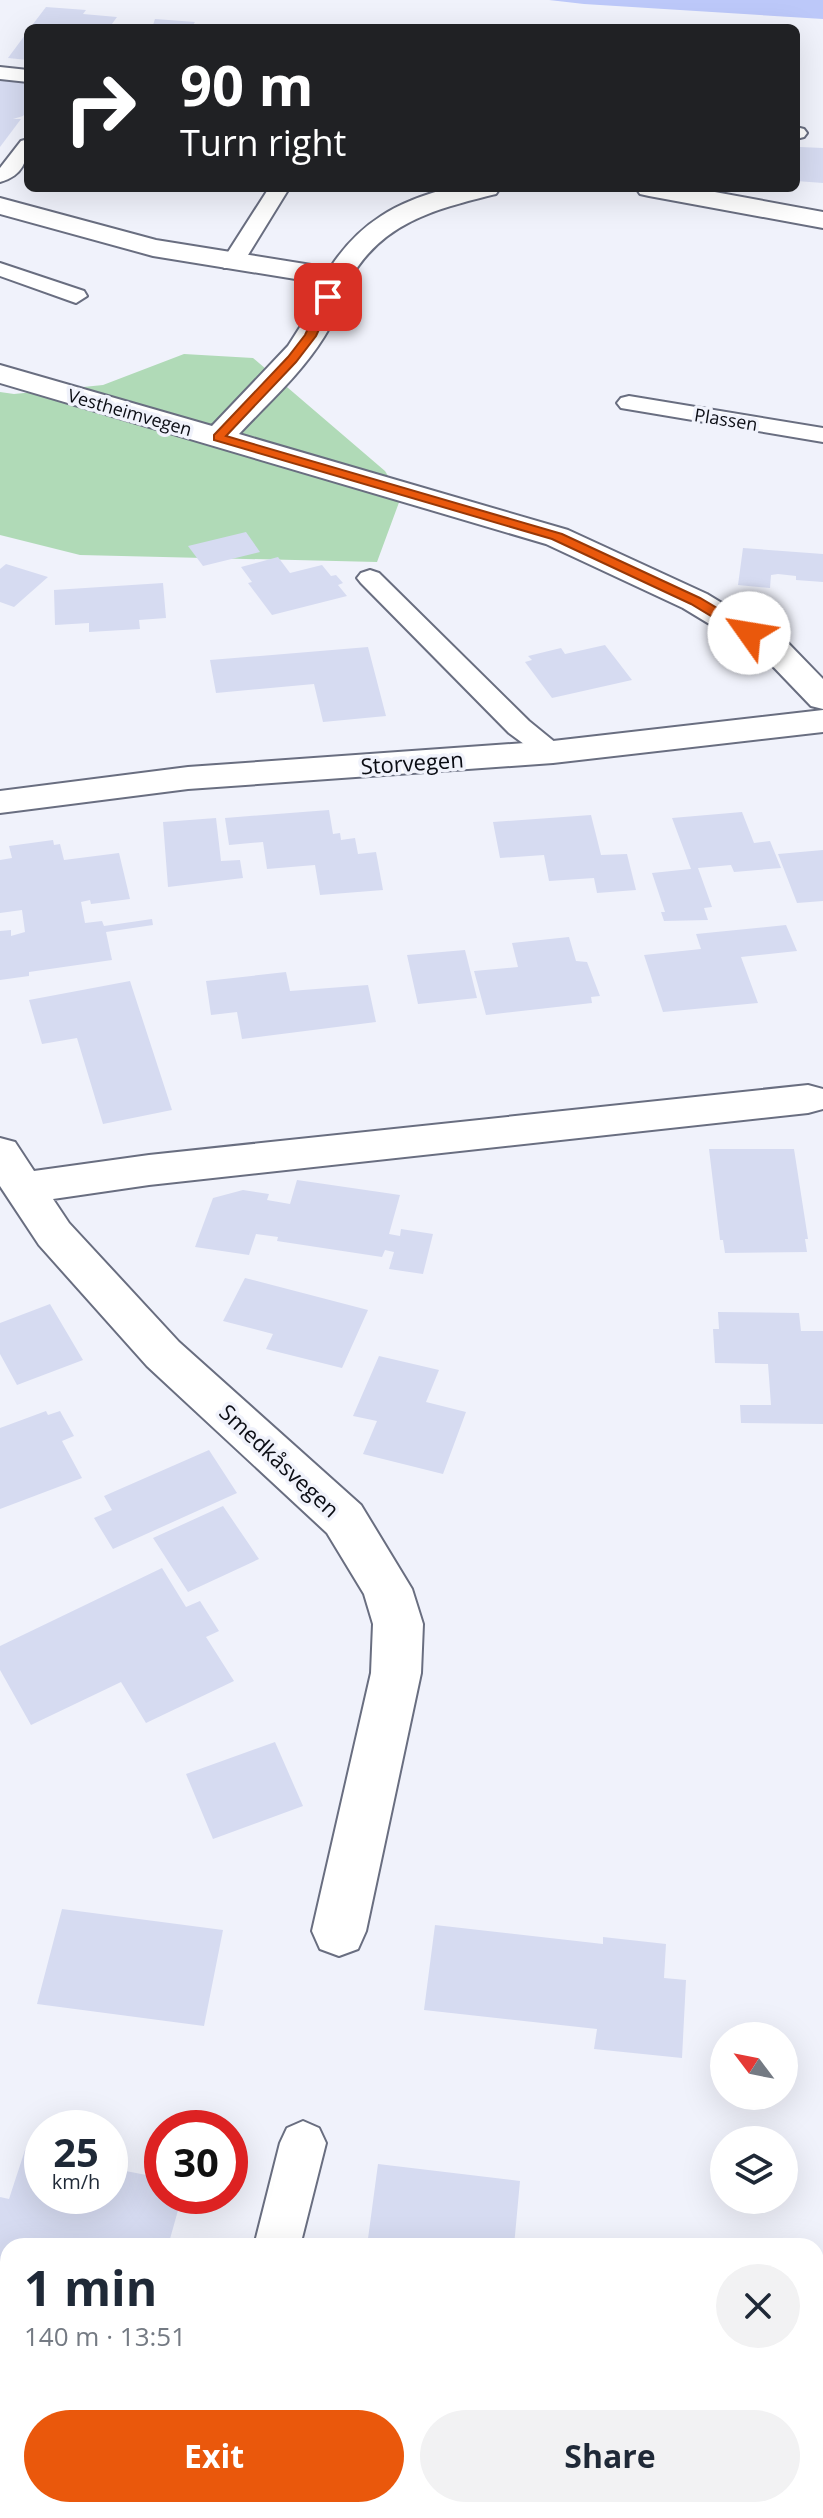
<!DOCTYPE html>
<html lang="en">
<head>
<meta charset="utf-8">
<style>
  :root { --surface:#fff; --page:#f2f2f3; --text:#1f2937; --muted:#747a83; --accent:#ea580c }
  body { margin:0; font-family:"Open Sans",sans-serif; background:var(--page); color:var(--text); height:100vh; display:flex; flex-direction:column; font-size:30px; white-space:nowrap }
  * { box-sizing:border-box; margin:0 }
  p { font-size:26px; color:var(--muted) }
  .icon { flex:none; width:44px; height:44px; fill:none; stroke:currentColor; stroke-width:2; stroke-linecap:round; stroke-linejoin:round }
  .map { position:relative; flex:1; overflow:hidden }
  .drawer { position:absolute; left:0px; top:2238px; width:824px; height:280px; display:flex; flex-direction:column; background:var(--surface); border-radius:24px 24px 0 0; box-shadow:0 8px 32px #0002 }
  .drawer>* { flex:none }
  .top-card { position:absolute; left:24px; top:24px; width:776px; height:168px; border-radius:12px; box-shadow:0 8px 32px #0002; background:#202124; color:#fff; overflow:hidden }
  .needle { width:52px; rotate:302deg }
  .controls { position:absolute; left:710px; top:2022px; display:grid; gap:16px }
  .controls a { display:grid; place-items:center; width:88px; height:88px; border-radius:50%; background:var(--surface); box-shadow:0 8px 32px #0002; font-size:40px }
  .speed { position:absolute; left:24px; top:2110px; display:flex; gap:16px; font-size:40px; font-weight:700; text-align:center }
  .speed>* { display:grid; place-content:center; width:104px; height:104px; border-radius:50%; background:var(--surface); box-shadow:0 8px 32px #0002; line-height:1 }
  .speed small { font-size:20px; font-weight:400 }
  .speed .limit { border:12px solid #d22; background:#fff; color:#111 }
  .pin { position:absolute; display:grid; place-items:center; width:68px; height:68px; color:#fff; margin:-34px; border-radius:16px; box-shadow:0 4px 12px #0006 }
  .me { position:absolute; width:88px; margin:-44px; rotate:302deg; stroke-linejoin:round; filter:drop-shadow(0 0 6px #0008) }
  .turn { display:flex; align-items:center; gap:28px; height:168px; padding:0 24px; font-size:36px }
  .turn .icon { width:104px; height:104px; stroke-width:2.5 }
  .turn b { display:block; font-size:56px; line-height:68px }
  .round { display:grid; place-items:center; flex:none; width:84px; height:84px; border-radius:42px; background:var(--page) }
  .overview { display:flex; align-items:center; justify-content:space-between; height:136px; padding:0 24px }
  h1 { font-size:48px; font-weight:700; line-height:60px }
  .button { display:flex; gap:16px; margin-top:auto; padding:16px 24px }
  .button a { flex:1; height:92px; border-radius:48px; background:var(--accent); color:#fff; font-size:32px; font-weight:700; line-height:92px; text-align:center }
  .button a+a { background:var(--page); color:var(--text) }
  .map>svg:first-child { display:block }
  .green { fill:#b0dab7 }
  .water { fill:#bcc8f9 }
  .building { fill:#d6dbf1 }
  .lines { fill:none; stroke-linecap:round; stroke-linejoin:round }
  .lane-casing { stroke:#696e80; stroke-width:4 }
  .street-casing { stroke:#696e80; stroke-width:4 }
  .lane { fill:#fff; fill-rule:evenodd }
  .street { fill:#fff; fill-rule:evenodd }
  .route { fill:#ea580c; stroke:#983908; stroke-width:2 }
  .labels { text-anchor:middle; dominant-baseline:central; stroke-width:7; stroke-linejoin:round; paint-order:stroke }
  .far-street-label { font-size:18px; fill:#0b0d14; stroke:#f0f2fb }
  .street-label { font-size:22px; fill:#0b0d14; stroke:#f0f2fb }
</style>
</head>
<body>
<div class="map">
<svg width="823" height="2518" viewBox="0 0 823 2518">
  <rect width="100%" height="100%" fill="#f0f2fb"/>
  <!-- green -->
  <path class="green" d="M184,354l69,4 132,113 16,26 -24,65 -297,-7 -80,-20v-143l14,2 89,-9z"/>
  <!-- water -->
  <path class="water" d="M549,0h274v19l-239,-15z"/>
  <!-- building -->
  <path class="building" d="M46,7l40,3 -3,4 34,3 -8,11h-79z
    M155,19l40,3 -2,3 4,3h-45z
    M28,31v29l-20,-2z
    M0,79l28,2v29l-5,6 -10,3h8l-21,28z
    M800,147l23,1v35l-27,-2z
    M246,532l14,20 -57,14 -15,-20z
    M743,548l80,6v28l-27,-2v-4l-18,-2 -7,1 -1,13 -32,-3z
    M278,557l12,16 32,-8 9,11 5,-1 7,8 -5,2 9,11 -75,19 -24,-32 4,-1 -11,-15z
    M6,564l42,13 -34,30 -14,-5v-33z
    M163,583l3,35 -27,2 1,9 -51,3v-9l-34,2 -1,-35z
    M605,645l27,35 -80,18 -27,-36 7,-2 -4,-4 33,-8 4,6z
    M368,647l18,69 -63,6 -9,-38 -98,9 -6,-33z
    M329,810l4,24 7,-1 1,7 14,-2 3,16 18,-2 7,38 -63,5 -5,-30 -48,4 -4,-27 -34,3 -4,-27z
    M742,812l12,31 16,-2 11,27 -47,4 -3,-7 -33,3 14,39 -8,1 4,12 -44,1 -3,-9h4l-13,-39 39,-4 -19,-51z
    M591,815l10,40 26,-1 9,36 -39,3 -3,-15 -45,3 -5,-26 -44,3 -7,-36z
    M216,818l5,43 19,-1 3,18 -75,9 -5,-65z
    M53,840l1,5 6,-1 4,16 55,-7 11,46 -39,5 -1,-4 -9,2 4,21 17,-2 2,5 48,-7 1,6 -47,7 6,28 -83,12v4l-29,4v-49l11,-1v6l14,-4 -3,-22 -22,3v-53l12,-2 -3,-12z
    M823,850v51l-26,2 -19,-49z
    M786,925l11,26 -56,6 17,46 -95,9 -19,-57 57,-6 -5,-15z
    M569,937l7,24 11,1 13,34 -9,1 1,6 -106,12 -12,-44 44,-4 -6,-24z
    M465,950l12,48 -59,6 -11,-49z
    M286,972l4,19 78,-6 8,37 -134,17 -5,-27 -26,3 -5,-34z
    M130,981l42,129 -69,14 -26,-86 -35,6 -13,-44z
    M709,1149h85l14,90h-3l2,13 -82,1 -2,-13h-3z
    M297,1180l103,15 -11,39 11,2 1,-7 32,5 -10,40 -34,-5 5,-17 -9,-2 -3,7 -105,-16 1,-4 -22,-3 -7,21 -54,-8 18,-49 30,-8 26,4 -2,6 23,4z
    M245,1278l123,32 -26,58 -76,-19 7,-15 -50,-13z
    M50,1304l33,56 -66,25 -17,-31v-31z
    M718,1312l81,1 2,18h22v93l-82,-1 -1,-18h31l-3,-41 -53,-1 -2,-34h6z
    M379,1356l60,14 -13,32 40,10 -23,62 -80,-20 14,-33 -24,-5z
    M46,1411l2,4 12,-4 14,25 -12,5 20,37 -82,31v-81z
    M209,1450l28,43 -124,56 -19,-31 18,-8 -8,-14z
    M223,1506l36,53 -71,33 -35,-54z
    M162,1568l24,39 14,-6 19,30 -13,6 28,44 -88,42 -25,-41 -90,43 -31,-55v-24z
    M275,1742l28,64 -90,33 -27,-65z
    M62,1909l161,21 -19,96 -167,-22z
    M435,1925l168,19v-7l63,7 -2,34 22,2 -4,78 -88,-9 3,-20 -173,-19z
    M25,2150l17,4v42h68v-28l52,10v18h20l-14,50h-160v31l-8,-2v-78l9,2z
    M378,2164l142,17 -6,65h-147z"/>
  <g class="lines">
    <!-- lane casing -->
    <g class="lane-casing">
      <path id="lane" d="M0,67l28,3v12l-28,-3z
        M796,127l8,2 3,4 -3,4 -8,2z
        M28,139c0,21 -5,37 -28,43v-14l21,-27z
        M269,188l19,2 -48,78h-16l-3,-5z
        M0,263l84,28 3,5 -11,7 -76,-27z
        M629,396l194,32v14l-202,-34 -4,-5 4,-5z
        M370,570l9,3 150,148 38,31 -4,6 -10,2 -10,-2 -34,-25 -148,-150 -4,-5 4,-5z
        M303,2121l16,7 7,15 -26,103h-46l26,-103 7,-15z"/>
    </g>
    <!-- street casing -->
    <g class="street-casing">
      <path id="street" d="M450,188h50l-4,6c-60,15 -115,28 -147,87 -9,18 -14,39 -25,56 -23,37 -56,66 -85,97l329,96 139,64 81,49 35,36v30l-12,-3 -47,-49 -81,-49 -137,-64 -546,-161v-18l212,61 76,-80 14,-22 18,-41 -167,-27 -153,-42v-16l156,42 174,28c30,-46 68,-67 120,-80z
        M636,188h57l130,24v16l-174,-32 -9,-2z
        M823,710v22l-270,31 -365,26 -188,24v-22l188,-24 365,-26z
        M808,1085l15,4v20l-15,4 -659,72 -96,14 16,24 110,119 182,163 51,84 11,35 -2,49 -55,258 -8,18 -19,7 -19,-7 -8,-18 59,-258 2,-49 -9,-30 -37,-61 -180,-167 -108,-121 -39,-59v-48l15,4 19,29 115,-16z
        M0,2436l8,1v64l-8,-1z
        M170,2510h71v1l-3,7h-65z"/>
    </g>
    <!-- lane -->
    <use href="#lane" class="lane"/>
    <!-- street -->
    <use href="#street" class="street"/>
  </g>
  <!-- route -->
  <path class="route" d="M328,293l6,4 -18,39 -20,26 -70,74 336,98 138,64 54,32v6h-10l-53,-32 -139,-65 -338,-99v-5l74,-78 17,-22 18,-38z"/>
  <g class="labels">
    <!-- far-street labels -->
    <g class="far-street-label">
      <text transform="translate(130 412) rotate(16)">Vestheimvegen</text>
      <text transform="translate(726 419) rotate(9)">Plassen</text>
    </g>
    <!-- street labels -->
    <g class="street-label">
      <text transform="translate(412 762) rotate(-4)">Storvegen</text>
      <text transform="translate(280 1460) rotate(43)">Smedkåsvegen</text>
    </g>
  </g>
</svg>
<div class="controls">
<a><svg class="needle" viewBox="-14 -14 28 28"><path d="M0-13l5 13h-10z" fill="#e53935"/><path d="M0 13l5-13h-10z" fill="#747a83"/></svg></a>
<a><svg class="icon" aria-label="layers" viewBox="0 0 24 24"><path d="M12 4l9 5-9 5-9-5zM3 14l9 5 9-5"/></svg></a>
</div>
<div class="speed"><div>25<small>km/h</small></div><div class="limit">30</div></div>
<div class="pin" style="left:328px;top:297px;background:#d93025"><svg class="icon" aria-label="arrive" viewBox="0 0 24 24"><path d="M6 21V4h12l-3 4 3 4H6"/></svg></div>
<svg class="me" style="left:749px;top:633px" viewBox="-20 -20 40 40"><circle r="19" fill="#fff"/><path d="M0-13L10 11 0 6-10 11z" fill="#ea580c"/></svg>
<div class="top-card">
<div class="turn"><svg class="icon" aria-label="right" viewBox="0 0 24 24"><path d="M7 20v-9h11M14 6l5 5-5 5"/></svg><div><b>90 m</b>Turn right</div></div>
</div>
<section class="drawer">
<div class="overview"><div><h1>1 min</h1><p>140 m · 13:51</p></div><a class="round"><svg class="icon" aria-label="close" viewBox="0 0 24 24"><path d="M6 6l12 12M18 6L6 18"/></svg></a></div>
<div class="button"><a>Exit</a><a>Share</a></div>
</section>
</div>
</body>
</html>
